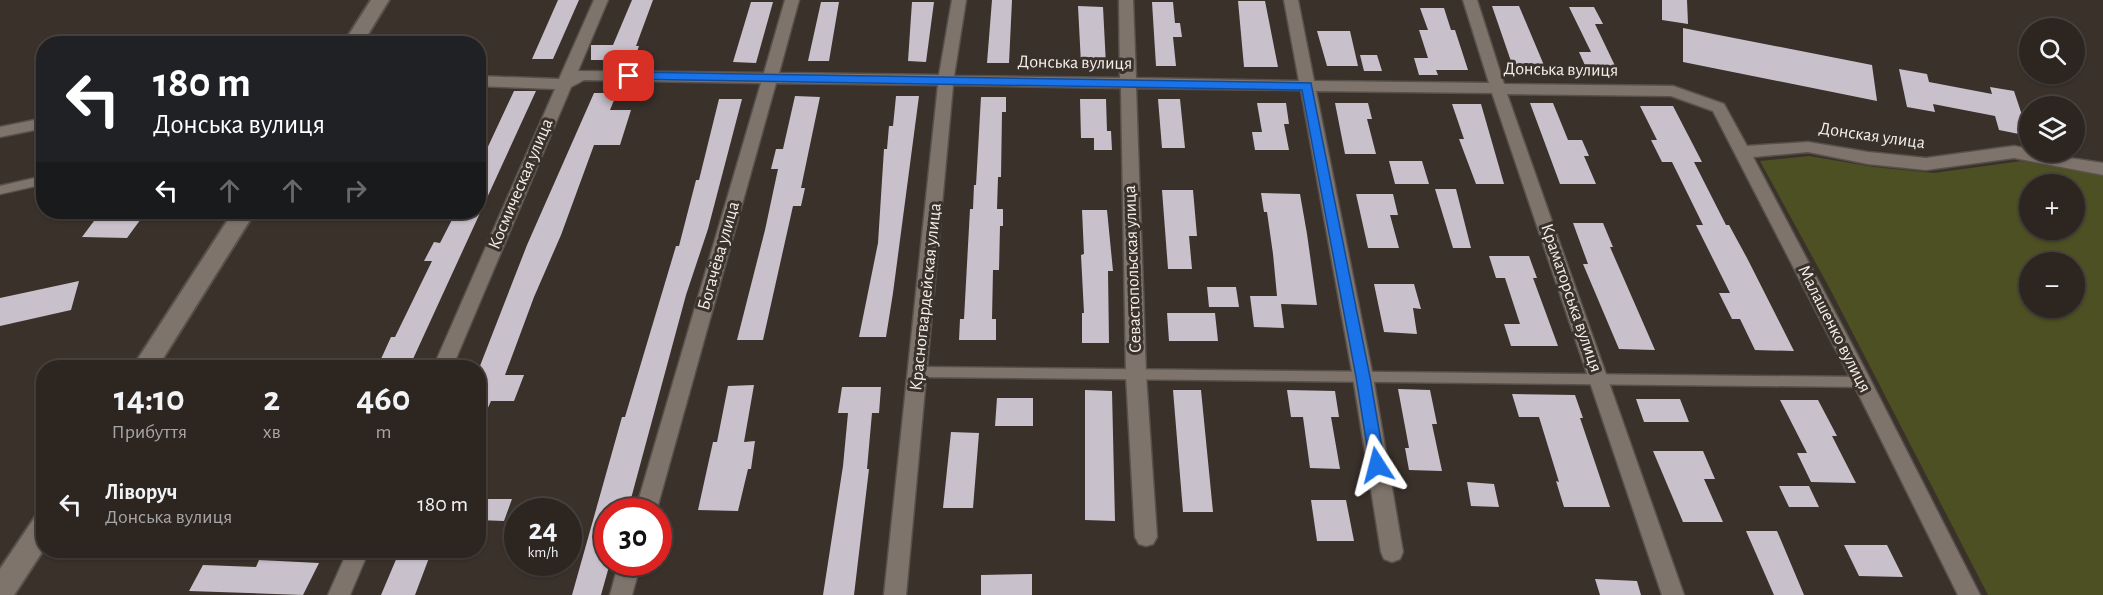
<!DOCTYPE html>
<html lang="uk">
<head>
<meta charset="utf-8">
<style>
  :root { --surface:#2c2520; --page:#342d29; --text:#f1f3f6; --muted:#a6a5a5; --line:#48423e }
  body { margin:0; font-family:"Alegreya Sans",sans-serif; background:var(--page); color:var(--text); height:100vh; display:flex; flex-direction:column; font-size:22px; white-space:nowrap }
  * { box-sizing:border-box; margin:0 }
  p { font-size:20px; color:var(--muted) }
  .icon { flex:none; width:33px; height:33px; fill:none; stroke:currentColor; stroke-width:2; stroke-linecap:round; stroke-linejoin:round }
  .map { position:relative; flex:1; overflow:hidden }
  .sheet { position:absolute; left:36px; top:360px; width:450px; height:198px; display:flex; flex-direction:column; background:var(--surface); border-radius:24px; box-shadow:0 2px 4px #0004,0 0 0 2px var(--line) }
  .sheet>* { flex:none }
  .guide { position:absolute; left:36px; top:36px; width:450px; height:183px; border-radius:24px; box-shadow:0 2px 4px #0004,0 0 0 2px var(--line); background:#202124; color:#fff; overflow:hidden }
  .buttons { position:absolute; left:2019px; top:18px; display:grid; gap:12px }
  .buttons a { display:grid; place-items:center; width:66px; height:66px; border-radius:50%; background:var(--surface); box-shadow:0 2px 4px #0004,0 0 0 2px var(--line); font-size:30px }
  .speed { position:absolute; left:504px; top:498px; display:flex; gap:12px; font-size:30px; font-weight:700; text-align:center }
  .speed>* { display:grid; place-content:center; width:78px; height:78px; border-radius:50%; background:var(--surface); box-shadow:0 2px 4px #0004,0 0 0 2px var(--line); line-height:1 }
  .speed small { font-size:15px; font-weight:400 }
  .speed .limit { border:9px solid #d22; background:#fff; color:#111 }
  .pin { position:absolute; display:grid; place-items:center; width:51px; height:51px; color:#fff; margin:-26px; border-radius:12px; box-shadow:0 3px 9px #0006 }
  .me { position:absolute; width:66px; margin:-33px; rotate:351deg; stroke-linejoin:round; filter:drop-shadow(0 0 4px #0008) }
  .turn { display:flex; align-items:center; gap:21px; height:126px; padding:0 18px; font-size:27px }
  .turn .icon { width:78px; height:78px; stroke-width:2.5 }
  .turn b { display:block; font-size:42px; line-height:51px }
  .lanes { display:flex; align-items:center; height:57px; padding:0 18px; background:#0003; justify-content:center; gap:30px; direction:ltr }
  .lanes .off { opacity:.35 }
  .eta { display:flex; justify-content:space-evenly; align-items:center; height:102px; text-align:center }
  .eta b { font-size:36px; font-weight:700; line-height:42px }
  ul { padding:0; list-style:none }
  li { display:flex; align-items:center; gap:18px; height:84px; padding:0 18px }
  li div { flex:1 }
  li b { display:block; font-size:22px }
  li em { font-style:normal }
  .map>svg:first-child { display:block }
  .green { fill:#4c5022; fill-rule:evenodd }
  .building { fill:#c8c1cc }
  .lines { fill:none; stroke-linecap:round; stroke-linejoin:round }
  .service-far1-casing { stroke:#58514b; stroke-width:11 }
  .service-casing { stroke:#58514b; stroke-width:13 }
  .minor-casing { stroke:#58514b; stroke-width:3 }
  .tertiary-casing { stroke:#58514b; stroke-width:4 }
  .service-far1 { stroke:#7e746c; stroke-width:8 }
  .service { stroke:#7e746c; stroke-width:10 }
  .minor { fill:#7e746c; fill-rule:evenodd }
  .tertiary { fill:#7e746c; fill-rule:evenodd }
  .route { fill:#1a73e8; stroke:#114b97; stroke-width:1.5 }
  .labels { text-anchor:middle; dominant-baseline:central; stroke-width:6; stroke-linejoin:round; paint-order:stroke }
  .street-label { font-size:18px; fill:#f4efeb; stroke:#3a312b }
</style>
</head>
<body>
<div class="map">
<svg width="2103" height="595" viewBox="0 0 2103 595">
  <rect width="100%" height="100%" fill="#3a312b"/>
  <!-- green -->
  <path class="green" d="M1809,156l65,11 60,6 88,-12 81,14v420h-115l-158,-306 -70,-128zM2030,184h44v46h-44zM2030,262h44v46h-44z"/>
  <!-- building -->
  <path class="building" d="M558,0h21l-26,59h-21z
    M632,0h21l-17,46h3l-5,14h-43v-15h22z
    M992,0h20l-3,63h-22z
    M1662,0h25l1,24 -26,-4z
    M1238,1h27l13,66h-34z
    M751,2h22l-17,61 -23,-1z
    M821,2h18l-10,59h-21z
    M912,2h22l-8,60 -18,-1z
    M1152,2h21l2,21h5l2,14h-9l3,29h-20z
    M1078,6l25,1 3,58 -25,-1z
    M1492,6h27l27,64h-32z
    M1569,7h25l9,17h-8l23,48h-30l-9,-20h12z
    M1420,8h24l7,22h4l13,40h-32l2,5h-19l-5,-17h14l-9,-28h9z
    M1683,28l189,37 5,36 -194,-39z
    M1317,31h33l8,35h-31z
    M1360,55h17l5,16h-18z
    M1899,69l28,5 2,8 63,12 -2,-7 24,4 15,45 -30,-6 -4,-14 -62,-12 2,8 -28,-5z
    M514,91h22l-123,268h-32l10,-22h4l37,-76h-8l10,-19 6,1 16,-31h22v-44z
    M594,93h23l-7,17h21l-11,35h-26l-33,90 -27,62 -29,78h19l-10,26h-23l-13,29v-59l49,-126z
    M795,96l25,1 -19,91h4l-4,18h-8l-30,134h-26l28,-110 13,-61h-7l5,-20h7z
    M896,96h23l-26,197 -7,44h-27l19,-94 6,-94h3l2,-23h4z
    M981,97h25v15h-4l-1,65h-3l-1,32h6v17h-3l-1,44h-6l-1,49h4v21h-37l1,-21h4l6,-110h3l1,-24h2z
    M719,99h23l-34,130 -22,66 -57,211 -21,1v63l-7,25h-29l50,-178h3l51,-171h3l17,-66h3z
    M1080,99h26l1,32h4l1,19h-18v-12h-13z
    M1158,99h22l5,49h-23z
    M1257,103h29l3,21h-5l5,26h-34l-3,-18h10z
    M1335,103h33l4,16h-5l9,35h-31z
    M1530,103h23l15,37h14l7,16h-5l12,28h-36z
    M1452,104h29l23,80h-28l-17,-45h5z
    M1640,106h33l29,56h-8l32,63h3l18,33 47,93 -39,-1 -15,-31h-8l-13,-26h11l-34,-68h7l-31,-63h-10l-11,-22h6z
    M1389,161h33l7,23h-34z
    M1435,189h21l15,59h-18z
    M1162,190h31l4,46h-8l3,33h-24z
    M1261,193l39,1 7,40 10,71 -36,-1 3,24 -30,-1 -4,-31h27l-4,-42 -6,-42h-3z
    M1356,194h37l5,21h-8l9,33h-31z
    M1082,210h25l6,61h-5l1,72h-27v-30h2l-3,-58 3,-1z
    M108,212h38l-19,26 -45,-1 15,-20h7z
    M1573,223h30l10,24h-3l45,103 -36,-1 -36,-85h5z
    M1489,256h40l8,22h-4l25,68h-47l-7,-22h16l-15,-46h-9z
    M79,281l-8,29 -71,16v-28z
    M1374,284h40l7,25 -8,-1 4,26 -33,-2z
    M1207,287h29l3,20h-30z
    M1167,313h48l3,28h-49z
    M754,385l-10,57 11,-1 -4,28h-3l-10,42 -40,-1 15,-68h4l11,-56z
    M842,387h39l-2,26h-7l-5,56h2l-15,126h-31l20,-129 5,-53h-10z
    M1398,389l32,1 7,34h-5l10,47 -33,-1 -4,-22h4z
    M1085,390l27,1 3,130 -30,-1z
    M1173,390h28l12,122h-30z
    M1287,390l48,1 4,26h-8l9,52 -30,-1 -7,-51h-12z
    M1512,394l63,1 8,23h-3l30,89h-46l-8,-26 3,1 -20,-65h-20z
    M997,398h36v28h-38z
    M1636,399h44l9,23h-45z
    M1780,400h38l19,36h-5l24,47 -45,-1 -14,-29h10z
    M951,432l28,1 -6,75h-30z
    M1653,451h50l12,28h-11l19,43h-40z
    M1467,482l27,2 5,23 -28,-1z
    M1779,486h30l10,21h-30z
    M478,499h34l-8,22 -26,-1z
    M1311,500h35l8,41h-37z
    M1746,531h31l27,64h-30z
    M1844,545h43l16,32 -44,-1z
    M400,550h32l-17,45h-34z
    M259,560l60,3 -16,32 -114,-4 14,-26 53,2z
    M1032,574v21h-51v-20z
    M1595,579l42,2 4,14h-41z"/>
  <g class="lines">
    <!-- service-far1 casing -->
    <g class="service-far1-casing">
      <path id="service-far1" d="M0,190l44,-10"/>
    </g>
    <!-- service casing -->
    <g class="service-casing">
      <path id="service" d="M919,372l943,10"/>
    </g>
    <!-- minor casing -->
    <g class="minor-casing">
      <path id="minor" d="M594,0h14l-30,71 186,2 21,-73h14l-20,73 160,2 13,-75h14l-12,76 166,2 -1,-78h14l3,78 163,3 -15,-81h14l16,81 175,2 -26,-83h14l27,84 169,2 51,18 23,42 61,-4 60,10 58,6 88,-12 16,3v3l73,11v12l-89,-17 -88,12 -58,-6 -60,-12 -55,5 116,220 111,218h-22l-105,-212 -140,-272 -42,-15 -164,-2 177,501h-22l-170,-502 -176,-2 57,286 30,175 -3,7 -8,3 -8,-3 -3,-7 -28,-175 -52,-287 -165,-2 10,287 11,162 -4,7 -7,2 -7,-2 -4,-7 -9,-162 -5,-287 -168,-3 -47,510h-22l54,-510 -162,-2 -120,429h-21l126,-429 -177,-3 -13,7 -119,281h-19l122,-279 -77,-3v-10l81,3z
        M44,118v10l-44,9v-10z
        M348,550h21l-19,45h-22z
        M619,562h22l-9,33h-22z"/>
    </g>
    <!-- tertiary casing -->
    <g class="tertiary-casing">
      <path id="tertiary" d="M371,0h18l-27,44h-19z
        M233,212h22l-98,156h-25z
        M44,514v35l-30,46h-14v-26l35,-52z"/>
    </g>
    <!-- service-far1 -->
    <use href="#service-far1" class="service-far1"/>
    <!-- service -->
    <use href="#service" class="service"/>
    <!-- minor -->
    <use href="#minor" class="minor"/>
    <!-- tertiary -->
    <use href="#tertiary" class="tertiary"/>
  </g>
  <!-- route -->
  <path class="route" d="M629,72l682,11 59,294 15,88 -2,4 -6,2 -5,-2 -2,-4 -14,-88 -54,-287 -677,-11v-6z"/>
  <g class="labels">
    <!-- street labels -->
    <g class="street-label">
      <text transform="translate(1075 63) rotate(1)">Донська вулиця</text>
      <text transform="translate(1561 70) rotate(1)">Донська вулиця</text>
      <text transform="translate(1872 136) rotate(8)">Донская улица</text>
      <text transform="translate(521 184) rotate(-67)">Космическая улица</text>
      <text transform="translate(719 256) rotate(-74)">Богачёва улица</text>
      <text transform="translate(1133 269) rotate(-92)">Севастопольская улица</text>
      <text transform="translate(926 297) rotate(-84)">Красногвардейская улица</text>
      <text transform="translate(1571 298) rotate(71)">Краматорська вулиця</text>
      <text transform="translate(1834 329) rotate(63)">Малашенко вулиця</text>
    </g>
  </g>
</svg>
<div class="buttons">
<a><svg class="icon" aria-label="search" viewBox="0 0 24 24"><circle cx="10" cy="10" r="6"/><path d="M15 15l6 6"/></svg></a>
<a><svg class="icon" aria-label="layers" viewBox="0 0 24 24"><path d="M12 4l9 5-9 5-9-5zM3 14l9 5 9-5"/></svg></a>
<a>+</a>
<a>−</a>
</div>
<div class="speed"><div>24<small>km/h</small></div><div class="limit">30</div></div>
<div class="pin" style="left:629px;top:76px;background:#d93025"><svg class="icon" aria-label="arrive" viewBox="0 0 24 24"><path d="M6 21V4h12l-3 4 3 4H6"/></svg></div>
<svg class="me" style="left:1377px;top:465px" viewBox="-20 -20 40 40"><path d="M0-17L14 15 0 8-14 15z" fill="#1a73e8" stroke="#fff" stroke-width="4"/></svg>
<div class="guide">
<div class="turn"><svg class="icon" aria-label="left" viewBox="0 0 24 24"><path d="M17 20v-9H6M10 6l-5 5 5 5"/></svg><div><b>180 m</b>Донська вулиця</div></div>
<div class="lanes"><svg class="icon" aria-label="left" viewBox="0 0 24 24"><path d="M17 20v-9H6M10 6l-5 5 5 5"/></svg><svg class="icon off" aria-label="ahead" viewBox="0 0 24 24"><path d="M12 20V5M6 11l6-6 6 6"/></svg><svg class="icon off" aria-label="ahead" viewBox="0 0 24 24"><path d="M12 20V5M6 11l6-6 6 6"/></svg><svg class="icon off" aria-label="right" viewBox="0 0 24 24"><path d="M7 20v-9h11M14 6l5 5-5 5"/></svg></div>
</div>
<section class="sheet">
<div class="eta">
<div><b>14:10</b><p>Прибуття</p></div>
<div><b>2</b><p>хв</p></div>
<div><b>460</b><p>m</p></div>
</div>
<ul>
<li><svg class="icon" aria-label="left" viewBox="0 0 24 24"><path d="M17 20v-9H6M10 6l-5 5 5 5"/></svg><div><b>Ліворуч</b><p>Донська вулиця</p></div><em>180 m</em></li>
</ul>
</section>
</div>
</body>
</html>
